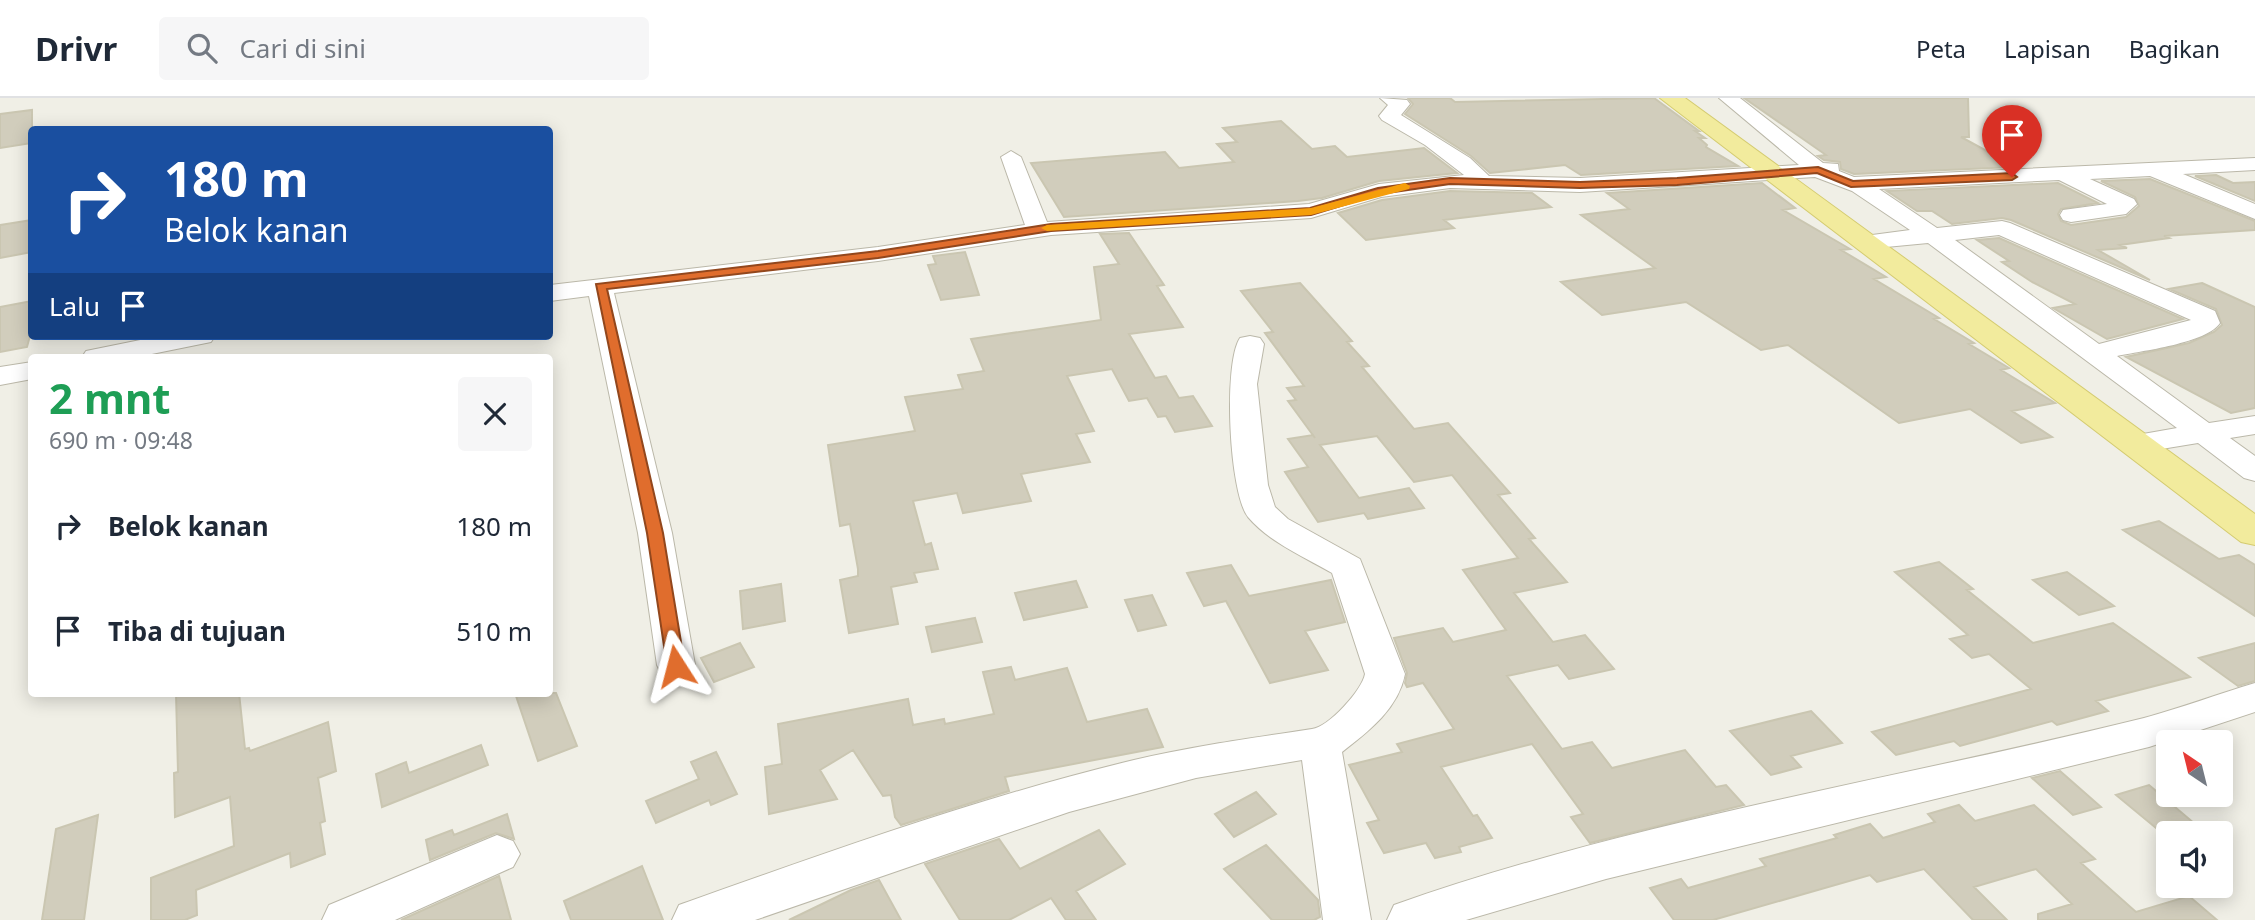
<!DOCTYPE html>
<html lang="id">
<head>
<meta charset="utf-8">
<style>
  :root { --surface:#fff; --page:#f6f6f7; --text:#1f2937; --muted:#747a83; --line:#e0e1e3 }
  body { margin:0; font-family:"Noto Sans",sans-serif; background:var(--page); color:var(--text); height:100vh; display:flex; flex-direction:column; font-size:26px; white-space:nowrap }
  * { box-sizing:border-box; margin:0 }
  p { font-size:23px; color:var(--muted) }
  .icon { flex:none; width:38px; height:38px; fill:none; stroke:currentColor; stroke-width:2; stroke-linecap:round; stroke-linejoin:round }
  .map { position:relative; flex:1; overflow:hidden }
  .sheet { position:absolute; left:28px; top:256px; width:525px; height:343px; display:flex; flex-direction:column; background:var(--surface); border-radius:7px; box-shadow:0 4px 18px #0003 }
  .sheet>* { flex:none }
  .banner { position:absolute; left:28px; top:28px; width:525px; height:214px; border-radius:7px; box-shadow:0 4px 18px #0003; background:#1a4fa0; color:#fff; overflow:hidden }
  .needle { width:46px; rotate:325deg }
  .controls { position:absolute; left:2156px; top:632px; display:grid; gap:14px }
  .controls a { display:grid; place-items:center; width:77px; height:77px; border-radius:7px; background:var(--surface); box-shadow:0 4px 18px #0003; font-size:35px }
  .pin { position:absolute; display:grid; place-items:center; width:60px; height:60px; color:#fff; margin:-72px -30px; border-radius:50% 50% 50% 0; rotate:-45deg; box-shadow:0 0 7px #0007 }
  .pin .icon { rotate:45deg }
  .me { position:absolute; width:77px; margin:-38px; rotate:351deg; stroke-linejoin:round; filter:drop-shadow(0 0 5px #0008) }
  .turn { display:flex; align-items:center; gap:24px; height:147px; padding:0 21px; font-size:32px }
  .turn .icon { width:91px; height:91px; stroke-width:2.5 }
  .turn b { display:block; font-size:49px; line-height:60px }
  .then { display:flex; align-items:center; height:66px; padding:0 21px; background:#0003; gap:14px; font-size:26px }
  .round { display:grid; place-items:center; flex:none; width:74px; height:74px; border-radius:7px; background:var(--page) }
  .head { display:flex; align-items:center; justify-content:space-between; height:119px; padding:0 21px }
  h1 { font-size:42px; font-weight:700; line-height:52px; color:#1e9e55 }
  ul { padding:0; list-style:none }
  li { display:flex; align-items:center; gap:21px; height:105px; padding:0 21px }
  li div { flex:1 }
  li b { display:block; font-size:26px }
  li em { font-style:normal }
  header { display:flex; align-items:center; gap:42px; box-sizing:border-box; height:98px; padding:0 35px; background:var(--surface); border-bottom:2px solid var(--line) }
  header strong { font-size:33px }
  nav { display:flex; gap:38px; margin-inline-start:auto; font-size:24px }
  .search { width:490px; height:63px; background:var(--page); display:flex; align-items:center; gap:18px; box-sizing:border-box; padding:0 24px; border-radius:7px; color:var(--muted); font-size:26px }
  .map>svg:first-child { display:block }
  .building { fill:#d1cdbc; stroke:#cac6b1; stroke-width:2 }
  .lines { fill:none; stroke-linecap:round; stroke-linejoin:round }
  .minor-casing { stroke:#bbb8a9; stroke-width:2 }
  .major-casing { stroke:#d4cb70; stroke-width:2 }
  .minor { fill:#fff; fill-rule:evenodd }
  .major { fill:#f2eb9d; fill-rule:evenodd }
  .route { fill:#e06d2d; stroke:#92471d; stroke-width:2 }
  .slow { fill:#f59e0b }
</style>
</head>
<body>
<header>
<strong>Drivr</strong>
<div class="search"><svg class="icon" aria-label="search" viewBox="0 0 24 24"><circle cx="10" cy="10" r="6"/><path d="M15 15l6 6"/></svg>Cari di sini</div>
<nav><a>Peta</a><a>Lapisan</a><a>Bagikan</a></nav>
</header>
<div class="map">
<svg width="2255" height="822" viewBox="0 0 2255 822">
  <rect width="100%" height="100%" fill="#f0efe6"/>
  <!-- building -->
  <path class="building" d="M1408,0h42l5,4 199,-4 45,33h-4l10,7h-6l8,7 -1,2 32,19 -157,9 -16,-10 -75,8 -19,-17 -66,-42 8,-10z
    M1744,0h224l1,39h-8l55,30 -162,7 -13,-5 -1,-7 -16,-2 -6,-4 8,-1z
    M32,12v33l-32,5v-34z
    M1281,23l31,28 23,-3 12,11 77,-9 33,25 -78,8 -57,17 -24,3 -234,16 -33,-54 134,-11 14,16 55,-6 -17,-18 20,-2 -14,-14z
    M2216,77l17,8 22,-1v19l-60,-25z
    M2150,81l105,42v9l-91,6 5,2 -49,7 7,3 -29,2 52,30 -139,-60 -9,-2 -50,6 -20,-13h-15l-30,-20 171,-8 40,20 -37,6 -3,5 3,7 10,4 55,-8 13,-11 -4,-9 -34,-16z
    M1762,85l33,25 -12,2 67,39 -9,1 45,27 -12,2 65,39 -5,1 40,24 -5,1 40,24 -8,2 54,33 -43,8 40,26 -31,6 -51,-34 -71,14 -111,-78 -27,5 -75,-48 -84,13 -41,-33 94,-14 -74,-53 48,-6 -22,-16z
    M1450,93l82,2 19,14 -107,13 10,8 -88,12 -28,-27 44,-13z
    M32,122v32l-32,6v-33z
    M1129,135l35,52 -7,1 26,41 -54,7 26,44 11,-2 13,22 14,-2 19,30 -37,6 -9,-16 -8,1 -11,-19 -18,3 -17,-32 -45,7 27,55 -18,3 14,28 -69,12 10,27 -68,12 -6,-20 -44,8 12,44 6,-2 7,26 -24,4 3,9 -26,5 7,37 -49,9 -9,-53 18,-4v-7l-8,-45 -10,2 -12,-81 87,-14 -10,-34 58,-8 -5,-14 26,-4 -13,-32 130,-19 -7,-53 25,-3 -19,-30z
    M1999,140l184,81 -76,20 -54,-31 22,-4 -43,-22 -30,-20 7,-1 -32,-21z
    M965,154l14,43 -38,5 -13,-35 8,-1 -3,-8z
    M1300,185l52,58 -5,1 22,24 -7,1 52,62 34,-6 62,70 -12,2 37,43 -6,1 38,43 -53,11 39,49 32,-7 29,34 -45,10 -11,-14 -51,11 55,73 30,-7 20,26 73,-18 31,37 10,-2 18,20 -154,38 -19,-26 12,-3 -51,-70 -91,23 32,49 4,-1 15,23 -33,9 2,5 -26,6 -9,-15 -42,10 -17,-30 12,-3 -30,-55 53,-13 -5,-8 57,-15 -31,-46 -16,4 -2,-4 2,-10 -13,-35 49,-10 10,14 53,-12 -43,-60 55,-12 -66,-83 -38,7 -37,-46 -57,9 39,53 50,-10 15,20 -56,11 -4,-6 -46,9 -33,-50 23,-5 -20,-28 25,-4 2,3 -27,-37 8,-1 -9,-12 17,-2 -39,-53 8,-1 -32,-41z
    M2202,185l53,24v101l-24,5 -105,-56 63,-14 25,-11 8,-7 -6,-16 -47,-20z
    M32,203v27l-5,19 -27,5v-45z
    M2159,423l60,38 20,-4 16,10v51l-132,-86z
    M1939,464l34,27 -6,1 66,53 80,-20 77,54 -94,24 12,10 -51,14 -5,-4 -92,25 -6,-5 -58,14 -24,-23 159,-43 -42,-35 -17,4 -22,-19 18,-4 -73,-63z
    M1231,467l18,31 82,-16 14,42 -40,9 23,39 -58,13 -44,-82 -22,5 -17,-33z
    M2067,474l47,34 -35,9 -46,-35z
    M1076,483l11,26 -63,13 -9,-27z
    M781,486l4,37 -42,8 -3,-38z
    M1152,497l14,30 -28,6 -13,-31z
    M975,520l7,24 -50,10 -6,-25z
    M740,545l14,24 -40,15 -13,-24z
    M2255,545v38l-17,5 -39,-28z
    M1011,569l4,13 52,-12 20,54 60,-13 16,38 -158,30 4,14 -108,34 -6,-8 -4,-22 -8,1 -30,-46 -33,20 17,29 -68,15 -4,-47 17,-3 -4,-40 130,-25 5,26 31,-6 1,5 49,-10 -11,-42z
    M176,595h63l6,56 4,-1 1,3 78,-29 8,49 -18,7 7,43 -5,2 5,31 -34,13 -1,-14 -94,37 1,25 -12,5h-34v-42l83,-32 -4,-49 -55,20 -1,-44 4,-1z
    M515,595h41l21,53 -39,15z
    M1811,613l31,32 -51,13 10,11 -30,8 -41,-44z
    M481,647l7,20 -106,42 -6,-33 30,-12 3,11z
    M716,654l21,42 -26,11 -2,-5 -53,23 -10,-22 53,-22 -8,-17z
    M2060,673l41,36 -28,8 -41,-37z
    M2149,687l46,39 -33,9 -46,-38z
    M1256,694l20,22 -42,23 -19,-23z
    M1959,707l16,16 59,-16 61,54 -14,4 55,49 53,-16 28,24h-179v-6l34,-10 -36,-35 -62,18 33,33h-34l-49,-51 -47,13 -7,-7 -157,45h-39l-24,-32 31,-9 7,9 78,-22 -6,-7 77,-21 -3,-3 36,-11 13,14 52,-16 -7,-8z
    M507,716l7,25 -18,-6 -66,27 -4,-20 26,-10 2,5z
    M98,717l-14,105h-42l14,-91z
    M1099,732l26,34 -49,27 20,29h-30l-15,-22 -42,22h-49l-35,-56 74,-25 21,30z
    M1266,747l52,55 2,17 -6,3h-42l-48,-51z
    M642,768l21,54h-92l-7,-19z
    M499,778l12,44h-110z
    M879,782l22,40h-112l62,-30z"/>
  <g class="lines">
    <!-- minor casing -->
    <g class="minor-casing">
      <path id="minor" d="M1380,0l27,2 3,4 -9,11 69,43 19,18 91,2 219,-13 -80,-67h21l83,65 15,1 1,7 15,6 401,-19v12l-72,4 72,30v15l-105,-43 -60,3 44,20 3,5 -11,10 -55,8 -8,-2 -3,-5 3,-5 44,-6 -48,-24 -180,9 58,39 65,-7 8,2 205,88 5,12c-13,20 -79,28 -103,33l92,67 46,-7v18l-25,4 25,18v25l-11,-3 -46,-35 -61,10 -11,-2 -4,-7 4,-7 51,-9 -249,-185 -63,6 -8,-2 -4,-5 4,-5 53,-7 -58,-39 -37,-14 -235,15 -130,-4 -69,9 -70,21 -260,17 -173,26 -264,32 58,240 23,132 -5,10 -14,4 -14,-4 -5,-10 -19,-132 -49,-237 -39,5v-16l328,-38 147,-22 -24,-68 10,-6 10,6 26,65 262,-18 70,-20 85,-9 -39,-30 -43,-25 -3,-4 9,-11zM1999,137l192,85 -92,24 -144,-104z
        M160,238h55l-4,6 -74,15h-55l4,-6z
        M1250,238l10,2 4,6 -7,40 11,101 7,22 13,12 72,40 45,115c-7,35 -36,57 -63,78l29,168h-48l-21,-160 -106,18 -127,34 -314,108h-83l7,-15c149,-53 301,-108 455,-145 60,-14 118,-22 178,-31 17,-2 50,-39 53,-55l-33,-101c-28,-16 -63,-31 -84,-56 -19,-24 -25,-154 -8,-179z
        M32,264v17l-32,6v-18z
        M2255,585v29l-106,35 -543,132 -140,41h-79l7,-15c243,-86 500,-125 750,-187 37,-10 74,-24 111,-35z
        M497,737l16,6 7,13 -7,13 -118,53h-73l7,-15z"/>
    </g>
    <!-- major casing -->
    <g class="major-casing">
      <path id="major" d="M1660,0h25l570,416v31l-14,-3z"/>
    </g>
    <!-- minor -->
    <use href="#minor" class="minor"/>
    <!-- major -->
    <use href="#major" class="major"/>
  </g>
  <!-- route -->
  <path class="route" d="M1818,69l35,14 159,-8 5,4 -5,3 -161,7 -34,-14 -140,12 -97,3 -130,-4 -70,10 -69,21 -260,16 -173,27 -271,31 56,244 22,133 -9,6 -9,-6 -20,-133 -51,-249 282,-33 173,-27 259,-16 68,-20 72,-10 130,4 97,-4z"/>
  <!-- slow -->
  <path class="slow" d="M1405,85l5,3 -1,3 -98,26 -264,16 -6,-3 6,-3 264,-17z"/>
</svg>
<div class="controls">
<a><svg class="needle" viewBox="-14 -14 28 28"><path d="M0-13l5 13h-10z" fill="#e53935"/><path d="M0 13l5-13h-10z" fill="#747a83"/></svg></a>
<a><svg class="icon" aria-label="sound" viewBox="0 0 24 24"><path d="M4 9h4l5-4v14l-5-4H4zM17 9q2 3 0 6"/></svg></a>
</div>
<div class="pin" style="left:2012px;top:79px;background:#d93025"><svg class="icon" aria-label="arrive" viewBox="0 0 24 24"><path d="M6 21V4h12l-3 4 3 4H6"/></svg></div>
<svg class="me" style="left:676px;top:568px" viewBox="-20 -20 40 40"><path d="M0-17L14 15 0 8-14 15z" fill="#e06d2d" stroke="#fff" stroke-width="4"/></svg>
<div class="banner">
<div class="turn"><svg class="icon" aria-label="right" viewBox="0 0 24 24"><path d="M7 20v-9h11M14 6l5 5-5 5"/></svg><div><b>180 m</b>Belok kanan</div></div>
<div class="then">Lalu<svg class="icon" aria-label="arrive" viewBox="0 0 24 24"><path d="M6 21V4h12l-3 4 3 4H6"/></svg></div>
</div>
<section class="sheet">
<div class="head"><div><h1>2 mnt</h1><p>690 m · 09:48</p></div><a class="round"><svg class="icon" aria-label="close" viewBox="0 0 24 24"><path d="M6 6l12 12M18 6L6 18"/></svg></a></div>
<ul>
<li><svg class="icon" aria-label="right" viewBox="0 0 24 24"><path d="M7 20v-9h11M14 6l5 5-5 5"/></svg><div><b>Belok kanan</b></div><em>180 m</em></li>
<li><svg class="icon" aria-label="arrive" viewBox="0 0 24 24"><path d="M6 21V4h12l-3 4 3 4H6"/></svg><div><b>Tiba di tujuan</b></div><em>510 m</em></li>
</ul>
</section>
</div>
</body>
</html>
